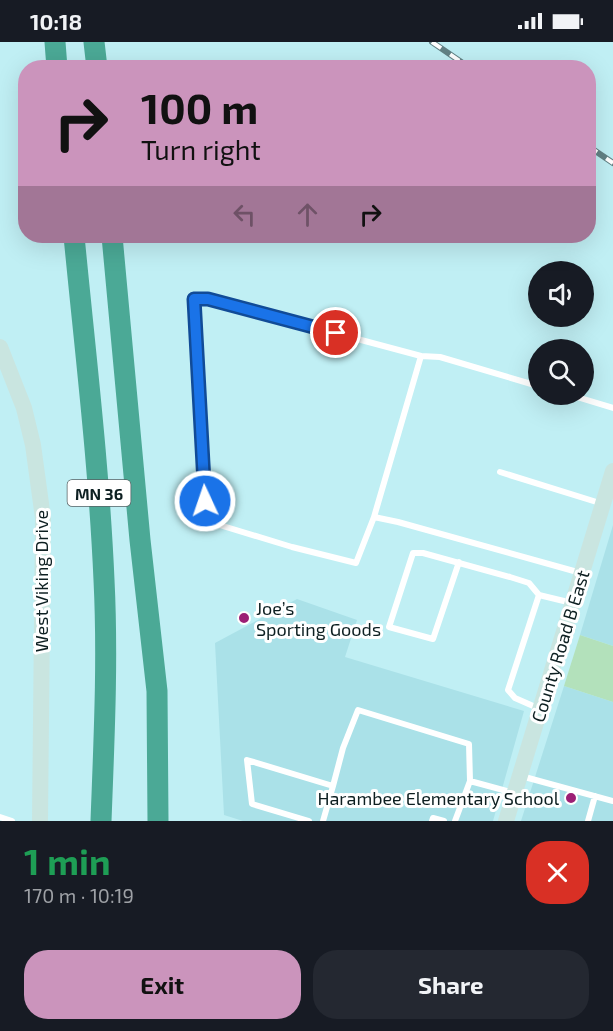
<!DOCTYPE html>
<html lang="en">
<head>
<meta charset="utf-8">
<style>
  :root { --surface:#171b24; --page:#242831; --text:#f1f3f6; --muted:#9ea1a6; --accent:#cb94bc }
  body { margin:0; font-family:"Exo 2",sans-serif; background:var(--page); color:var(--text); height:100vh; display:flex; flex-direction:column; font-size:22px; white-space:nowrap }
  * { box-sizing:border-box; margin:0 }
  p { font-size:20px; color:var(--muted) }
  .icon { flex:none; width:33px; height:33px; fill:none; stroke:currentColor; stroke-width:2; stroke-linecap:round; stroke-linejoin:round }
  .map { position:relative; height:779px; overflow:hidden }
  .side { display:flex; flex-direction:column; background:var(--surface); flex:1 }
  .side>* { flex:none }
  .banner { position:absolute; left:18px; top:18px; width:578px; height:183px; border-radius:24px; box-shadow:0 6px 24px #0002; background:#cb94bc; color:#111; overflow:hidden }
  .controls { position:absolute; left:528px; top:219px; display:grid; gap:12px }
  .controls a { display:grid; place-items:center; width:66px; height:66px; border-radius:50%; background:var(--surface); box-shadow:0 6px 24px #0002; font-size:30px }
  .pin { position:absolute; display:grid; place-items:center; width:51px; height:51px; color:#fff; margin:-26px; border:3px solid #fff; border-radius:50%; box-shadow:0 2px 6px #0007 }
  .me { position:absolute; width:66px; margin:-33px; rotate:357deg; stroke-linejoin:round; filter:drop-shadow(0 0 4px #0008) }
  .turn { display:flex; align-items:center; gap:21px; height:126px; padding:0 24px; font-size:27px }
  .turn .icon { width:78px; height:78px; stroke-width:2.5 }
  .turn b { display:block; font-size:42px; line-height:51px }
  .lanes { display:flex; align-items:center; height:57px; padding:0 24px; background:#0003; justify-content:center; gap:30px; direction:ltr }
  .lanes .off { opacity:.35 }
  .round { display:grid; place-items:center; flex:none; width:63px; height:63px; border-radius:24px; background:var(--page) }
  .headline { display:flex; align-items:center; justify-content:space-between; height:102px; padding:0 24px }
  h1 { font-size:36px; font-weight:700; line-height:45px; color:#1e9e55 }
  .action { display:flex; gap:12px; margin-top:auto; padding:12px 24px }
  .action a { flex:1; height:69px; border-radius:24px; background:var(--accent); color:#111; font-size:24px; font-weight:700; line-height:69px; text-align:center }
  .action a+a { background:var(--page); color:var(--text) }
  .status { display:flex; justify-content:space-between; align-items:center; height:42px; padding:0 30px; background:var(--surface); direction:ltr }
  .status svg { height:16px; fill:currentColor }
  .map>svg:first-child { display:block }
  .built { fill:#aae1e8 }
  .green { fill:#b3e1bb }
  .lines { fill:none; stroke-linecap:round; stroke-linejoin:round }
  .lane { stroke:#fff; stroke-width:6 }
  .secondary { stroke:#c9e5e0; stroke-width:16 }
  .highway { stroke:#4ba996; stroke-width:21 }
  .rail-casing { stroke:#628285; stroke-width:6 }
  .rail { stroke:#fff; stroke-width:4; stroke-dasharray:11; stroke-linecap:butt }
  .route-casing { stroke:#114b97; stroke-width:15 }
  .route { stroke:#1a73e8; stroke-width:10 }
  .poi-dot { fill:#9c1f75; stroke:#fff; stroke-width:2 }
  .labels { text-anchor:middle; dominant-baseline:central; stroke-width:6; stroke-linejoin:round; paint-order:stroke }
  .shield { fill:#fff; stroke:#566264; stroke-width:1.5 }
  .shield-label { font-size:16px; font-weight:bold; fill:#0d1f21 }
  .street-label { font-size:18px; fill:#0d1f21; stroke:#fff }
  .poi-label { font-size:18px; fill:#0d1f21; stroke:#fff; text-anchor:start }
</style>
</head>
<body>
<div class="status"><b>10:18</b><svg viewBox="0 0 49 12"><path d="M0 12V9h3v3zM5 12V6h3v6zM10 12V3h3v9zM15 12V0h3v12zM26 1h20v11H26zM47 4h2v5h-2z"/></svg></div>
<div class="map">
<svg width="613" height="779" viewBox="0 0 613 779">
  <rect width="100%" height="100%" fill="#c0eff4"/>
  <!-- built -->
  <path class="built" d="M613,483v121l-33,-11z
    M297,557l60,21 -12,37 179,54 -31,110h-250l-19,-6 -9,-172z
    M564,644l49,16v119h-92z"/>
  <!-- green -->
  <path class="green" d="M580,593l33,11v56l-49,-16z"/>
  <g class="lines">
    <!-- lane -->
    <path class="lane" d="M538,344l-98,-29 -19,-1 -47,161 24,5 183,51
      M567,352l46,14
      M500,430l103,32
      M374,475l-18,46 -64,-16 -79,-24 -8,-22 -11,-202h14l213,57
      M459,520l-26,77 -44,-12 24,-74h10l87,24 19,6 10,12
      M540,667l-25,-11 -7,-8 31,-95 33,8
      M521,734l92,25
      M470,739l44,12
      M0,775l12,4
      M309,779l-57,-17 -5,-44 86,26 10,-38 15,-38 111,34 1,37 -15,40
      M323,779l10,-35
      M432,779l1,-3 11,3
      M588,779l7,-25"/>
    <!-- secondary -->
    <path class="secondary" d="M0,305l24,61 9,37 10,73 -3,303
      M506,779l107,-350"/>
    <!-- highway -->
    <path class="highway" d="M55,0l2,26
      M94,0l3,26
      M74,194c11,114 25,229 30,344 4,80 0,161 -3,241
      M112,194l28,304 17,151 1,130"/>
    <!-- rail casing -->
    <g class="rail-casing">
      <path id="rail" d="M432,0l38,26
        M588,104l25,17"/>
    </g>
    <!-- rail -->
    <use href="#rail" class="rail"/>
  </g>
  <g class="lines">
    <!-- route casing -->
    <g class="route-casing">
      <path id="route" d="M205,459l-11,-202h14l128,34"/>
    </g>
    <!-- route -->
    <use href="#route" class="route"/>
  </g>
  <!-- markers -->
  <g class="poi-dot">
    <circle cx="244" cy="576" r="6"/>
    <circle cx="571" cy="756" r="6"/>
  </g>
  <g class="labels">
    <!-- shield labels -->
    <rect class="shield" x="67.5" y="438" width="63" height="26" rx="4.5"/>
    <g class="shield-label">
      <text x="99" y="451">MN 36</text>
    </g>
    <!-- street labels -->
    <g class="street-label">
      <text transform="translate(41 539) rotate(-90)">West Viking Drive</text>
      <text transform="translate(560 604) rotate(-73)">County Road B East</text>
    </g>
    <!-- poi labels -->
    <g class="poi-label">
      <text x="256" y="566">Joe’s<tspan x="256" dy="21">Sporting Goods</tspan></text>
      <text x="559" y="756" text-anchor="end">Harambee Elementary School</text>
    </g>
  </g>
</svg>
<div class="controls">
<a><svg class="icon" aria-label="sound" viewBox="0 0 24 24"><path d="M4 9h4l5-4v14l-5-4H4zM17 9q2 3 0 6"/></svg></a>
<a><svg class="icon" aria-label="search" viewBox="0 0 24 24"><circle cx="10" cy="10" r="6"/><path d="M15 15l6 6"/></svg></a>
</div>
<div class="pin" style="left:336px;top:291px;background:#d93025"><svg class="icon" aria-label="arrive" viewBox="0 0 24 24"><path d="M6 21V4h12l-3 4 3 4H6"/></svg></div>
<svg class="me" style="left:205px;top:459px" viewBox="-20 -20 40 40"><circle r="17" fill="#1a73e8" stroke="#fff" stroke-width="3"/><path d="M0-11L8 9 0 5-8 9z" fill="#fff"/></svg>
<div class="banner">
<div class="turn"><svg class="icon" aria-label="right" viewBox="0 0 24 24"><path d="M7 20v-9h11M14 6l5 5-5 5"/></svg><div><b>100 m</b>Turn right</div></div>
<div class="lanes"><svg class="icon off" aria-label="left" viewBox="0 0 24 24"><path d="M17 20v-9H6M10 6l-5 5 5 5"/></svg><svg class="icon off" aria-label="ahead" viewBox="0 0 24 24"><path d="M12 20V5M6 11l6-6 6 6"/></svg><svg class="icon" aria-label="right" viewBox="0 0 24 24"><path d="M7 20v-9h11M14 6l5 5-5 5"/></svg></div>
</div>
</div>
<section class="side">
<div class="headline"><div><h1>1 min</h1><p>170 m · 10:19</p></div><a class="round" style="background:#d93025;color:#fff"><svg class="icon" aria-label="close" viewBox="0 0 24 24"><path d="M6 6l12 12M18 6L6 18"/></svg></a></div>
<div class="action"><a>Exit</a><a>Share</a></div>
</section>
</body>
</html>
